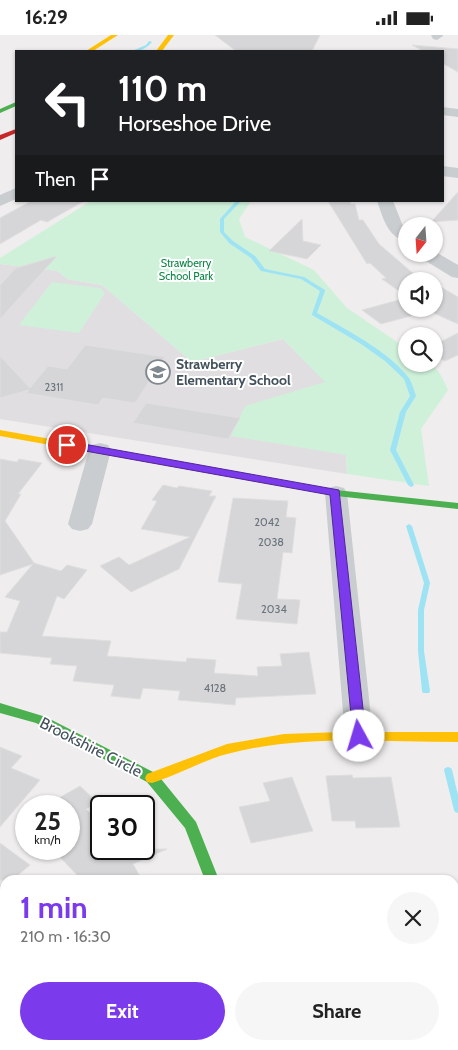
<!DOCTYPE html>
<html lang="en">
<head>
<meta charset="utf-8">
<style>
  :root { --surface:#fff; --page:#f6f6f6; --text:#222; --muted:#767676; --accent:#7c3aed }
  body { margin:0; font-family:Cabin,sans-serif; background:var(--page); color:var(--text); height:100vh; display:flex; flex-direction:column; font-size:19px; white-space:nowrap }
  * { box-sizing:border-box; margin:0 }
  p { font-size:16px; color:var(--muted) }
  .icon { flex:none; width:28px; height:28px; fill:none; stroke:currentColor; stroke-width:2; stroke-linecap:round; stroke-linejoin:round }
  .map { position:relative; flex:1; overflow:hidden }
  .sheet { position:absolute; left:0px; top:840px; width:459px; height:175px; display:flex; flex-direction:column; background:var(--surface); border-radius:15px 15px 0 0; box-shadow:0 1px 4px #0004 }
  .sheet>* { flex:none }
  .guide { position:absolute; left:15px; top:15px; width:429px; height:152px; border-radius:0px; box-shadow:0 1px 4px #0004; background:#202124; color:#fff; overflow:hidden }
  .needle { width:32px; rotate:197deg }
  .controls { position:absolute; left:398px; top:182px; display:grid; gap:10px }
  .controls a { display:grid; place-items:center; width:45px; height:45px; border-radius:50%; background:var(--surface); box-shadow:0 1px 4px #0004; font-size:25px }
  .speed { position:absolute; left:15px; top:760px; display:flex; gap:10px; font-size:25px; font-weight:700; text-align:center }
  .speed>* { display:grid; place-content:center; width:65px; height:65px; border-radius:50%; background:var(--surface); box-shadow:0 1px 4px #0004; line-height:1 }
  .speed small { font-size:12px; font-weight:400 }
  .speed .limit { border:2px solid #111; border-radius:8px; background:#fff; color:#111 }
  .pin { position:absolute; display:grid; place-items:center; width:42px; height:42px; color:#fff; margin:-21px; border:2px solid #fff; border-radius:50%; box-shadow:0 1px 5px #0007 }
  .me { position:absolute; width:55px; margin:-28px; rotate:354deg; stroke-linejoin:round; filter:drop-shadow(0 0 4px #0008) }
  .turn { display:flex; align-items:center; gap:18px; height:105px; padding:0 20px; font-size:22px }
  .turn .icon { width:65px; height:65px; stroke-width:2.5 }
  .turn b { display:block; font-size:35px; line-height:42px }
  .then { display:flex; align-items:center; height:48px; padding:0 20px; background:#0003; gap:10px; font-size:19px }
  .round { display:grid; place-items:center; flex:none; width:52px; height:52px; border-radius:26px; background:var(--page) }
  .overview { display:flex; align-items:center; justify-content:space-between; height:85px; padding:0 20px }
  h1 { font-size:30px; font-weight:700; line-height:38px; color:var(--accent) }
  .primary-button { display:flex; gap:10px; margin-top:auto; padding:10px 20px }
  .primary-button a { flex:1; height:58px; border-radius:30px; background:var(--accent); color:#fff; font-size:20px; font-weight:700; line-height:58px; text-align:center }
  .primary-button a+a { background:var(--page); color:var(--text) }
  .status { display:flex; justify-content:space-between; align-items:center; height:35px; padding:0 25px; background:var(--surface); direction:ltr }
  .status svg { height:14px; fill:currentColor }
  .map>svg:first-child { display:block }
  .education { fill:#e0dee0 }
  .green { fill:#cff1da }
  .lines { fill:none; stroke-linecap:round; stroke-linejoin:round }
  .stream { fill:#9ee3f4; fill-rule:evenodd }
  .building { fill:#d6d5d7; stroke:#e0dfe0 }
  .street { fill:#c9cdcf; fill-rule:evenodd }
  .fast { fill:#4caf50; fill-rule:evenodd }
  .slow { fill:#ffc107; fill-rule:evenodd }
  .jam { fill:#c62828; fill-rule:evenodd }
  .route { fill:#7c3aed; stroke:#51269a }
  .labels { text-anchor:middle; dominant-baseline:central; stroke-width:4; stroke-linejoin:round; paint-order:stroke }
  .far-park-label { font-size:11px; fill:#0b8646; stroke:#fff }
  .number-label { font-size:11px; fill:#69747c }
  .poi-label { font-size:14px; font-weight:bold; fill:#43515c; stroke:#fff; text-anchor:start }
  .near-street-label { font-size:16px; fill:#43515c; stroke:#fff }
</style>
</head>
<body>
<div class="status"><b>16:29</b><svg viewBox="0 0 49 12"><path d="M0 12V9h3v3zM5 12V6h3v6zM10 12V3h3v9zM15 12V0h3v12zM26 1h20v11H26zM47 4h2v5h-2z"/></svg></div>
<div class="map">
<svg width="458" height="1015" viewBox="0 0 458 1015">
  <rect width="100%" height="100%" fill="#efeded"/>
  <!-- education -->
  <path class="education" d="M0,229l58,7 9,8 35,6 90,77 91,-23 60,60 4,75 -347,-55z"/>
  <!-- green -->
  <path class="green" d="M91,166h160l-12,18 6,18 69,33 33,38 59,40v16c29,0 30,-1 42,26l-27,39 8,57 -82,-12 -1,-19 -115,-19 14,-30 80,-24 -42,-43 -91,23 -90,-77 -35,-6 -9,-8 -58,-7v-6z
    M52,247l48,6 5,5 -26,40 -60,-8z"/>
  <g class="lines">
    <!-- stream -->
    <path class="stream" d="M149,6l3,1c-5,6 -12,10 -20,9l14,-6z
      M236,166h5l-17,18v13l9,9 22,15 10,13 39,8 21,13v1l-8,22c28,16 73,39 92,65 3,5 5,12 7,18l-10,16 -10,38 18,35 -1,1 -2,1 -3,-2 -18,-35 10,-38 10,-16 -6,-17 -19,-18 -24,-17 -49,-29v-1l8,-23 -19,-12 -40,-8 -10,-13 -22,-15 -9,-11v-13z
      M409,489l3,2 18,57 -6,27v41l6,40 -1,2h-6l-1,-2 -4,-40v-41l6,-27 -18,-57z
      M448,732l3,1 1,2 6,25v18l-3,-1 -1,-2 -10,-40 1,-2z"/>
  </g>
  <!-- building -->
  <path class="building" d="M215,0h105l-8,16h-76z
    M412,10l46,4v23l-16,-9v-12h-19z
    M458,157v28l-27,2z
    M31,166h53l-37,21 -6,-2 -41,24v-26z
    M328,166h22l1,3h4l4,16h4l16,24 43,37h-16v15l-24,-17 4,-1 -16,-15 -3,1z
    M302,184l1,22 18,4 -14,14 -38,-8z
    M57,221l-57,63v-34l16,-17z
    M434,248l24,14v27l-29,-13 -48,13 -19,-14 44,-12v11h28z
    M458,298v22l-13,6 -11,-6v-10z
    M85,310l80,12 -30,46 -32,-5 -5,7 -72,-12 3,-3 -29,8v-42l30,32 18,-22 19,3z
    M146,368l94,15 -12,21 -95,-16z
    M0,424l17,3 2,-3 23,4 -24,31h3l-16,27 29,42 27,8 6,-6 20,5 -23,29 -7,-3 -15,40 69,5 -4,15 79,6 1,-4 29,2 -2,13 44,3 -1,-9 25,-1 -2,-12 29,-2 7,42 -80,4 -1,7 -57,-5 2,-9 -37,-3 -3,11 -29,-3 3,-11 -41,-4 4,-15 -27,-2 2,-6 -52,-5v-21h7l13,-31 -15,-4 28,-33 -33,11z
    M163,450l14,3 2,-2 33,5 -3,5h7l-37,73 -48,23 -31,-26 19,-9 10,8 61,-28 -49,-8 16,-28 -5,-1z
    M233,463l55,3 -2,16 10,1 -4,35 -9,-1 -6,47 23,1 -3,24 -61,-5 6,-35 -24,-2z
    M0,712l22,9 -11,12 29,12 -40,47z
    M352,740l1,3 38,-1 9,50 -44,1 -1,-7h-23l-6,-45z
    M292,742l21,54 -62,12 -12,-36 31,-6 -7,-18z
    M80,751l17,16 -11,7 15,15v25h66l-34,15 9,16h-60l-30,-31h17v-43h-24z
    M0,808l30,22 -18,15h-12z"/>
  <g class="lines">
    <!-- street -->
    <path class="street" d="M431,0h12v1l-6,4 -4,-1z
      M442,72l16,2v8l-16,-2z
      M442,131l16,2v10l-16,-2z
      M16,153v11l-16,7v-11z
      M377,166h16l10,25 3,2v13c-19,-4 -23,-24 -29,-40z
      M434,216l24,14v13l-6,-1 -31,-19 -3,-4h16z
      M100,408l8,2 3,5 -19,74 -4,5 -8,2 -8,-2 -4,-5 21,-74 3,-5z
      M336,451l8,2 3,5 26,243 -4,7 -10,3 -10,-3 -4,-7 -20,-243 3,-5z
      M201,1010h34l1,5h-36z"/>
    <!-- fast -->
    <path class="fast" d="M16,67v4l-16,7v-4z
      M302,449l34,6 122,13v6l-122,-13 -38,-7 -1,-2z
      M0,668l46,14 111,57 39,48 23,58h-14l-20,-52 -38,-46 -111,-59 -36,-10z"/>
    <!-- slow -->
    <path class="slow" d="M111,0h7l-25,16h-7z
      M168,0h6l-12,16h-6z
      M0,395l302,54 5,3 -5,3 -302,-54z
      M342,697h116v10c-77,0 -157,-8 -231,12 -26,7 -49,21 -75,29l-5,-1 -2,-4 2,-4 80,-30 57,-10z"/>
    <!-- jam -->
    <path class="jam" d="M16,94v4l-16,7v-5z"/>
  </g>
  <!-- route -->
  <path class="route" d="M67,406l272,49 27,246 -2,3h-10l-1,-3 -23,-241 -267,-48 -1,-2z"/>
  <!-- icons -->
  <defs>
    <g id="school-ring" transform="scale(1.25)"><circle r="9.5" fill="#fff" stroke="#7f888f" stroke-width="1.5"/><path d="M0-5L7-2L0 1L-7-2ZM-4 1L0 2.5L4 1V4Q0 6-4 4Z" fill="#7f888f"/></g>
  </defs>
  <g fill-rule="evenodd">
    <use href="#school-ring" x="158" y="337"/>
  </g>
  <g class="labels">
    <!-- far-park labels -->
    <g class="far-park-label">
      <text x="186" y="228">Strawberry<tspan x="186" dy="13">School Park</tspan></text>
    </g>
    <!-- number labels -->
    <g class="number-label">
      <text x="54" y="352">2311</text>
      <text x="267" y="487">2042</text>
      <text x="271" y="507">2038</text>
      <text x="274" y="574">2034</text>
      <text x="215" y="653">4128</text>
    </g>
    <!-- poi labels -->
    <g class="poi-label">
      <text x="176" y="329">Strawberry<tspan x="176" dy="16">Elementary School</tspan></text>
    </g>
    <!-- near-street labels -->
    <g class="near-street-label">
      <text transform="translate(91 712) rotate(27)">Brookshire Circle</text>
    </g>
  </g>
</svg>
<div class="controls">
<a><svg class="needle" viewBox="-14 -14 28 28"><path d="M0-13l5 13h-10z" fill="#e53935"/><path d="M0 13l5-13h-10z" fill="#767676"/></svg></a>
<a><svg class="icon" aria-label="sound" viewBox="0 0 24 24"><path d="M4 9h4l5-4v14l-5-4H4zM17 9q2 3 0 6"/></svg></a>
<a><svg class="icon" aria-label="search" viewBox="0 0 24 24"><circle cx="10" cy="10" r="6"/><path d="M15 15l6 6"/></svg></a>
</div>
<div class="speed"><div>25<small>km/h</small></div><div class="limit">30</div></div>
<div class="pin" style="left:67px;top:410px;background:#d93025"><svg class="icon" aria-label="arrive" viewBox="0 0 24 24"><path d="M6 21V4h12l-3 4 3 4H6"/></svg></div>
<svg class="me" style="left:359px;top:701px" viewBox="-20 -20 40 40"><circle r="19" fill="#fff"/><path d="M0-13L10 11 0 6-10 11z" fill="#7c3aed"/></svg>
<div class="guide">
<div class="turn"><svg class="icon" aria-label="left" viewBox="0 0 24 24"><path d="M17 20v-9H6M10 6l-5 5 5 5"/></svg><div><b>110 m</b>Horseshoe Drive</div></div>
<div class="then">Then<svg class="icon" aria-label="arrive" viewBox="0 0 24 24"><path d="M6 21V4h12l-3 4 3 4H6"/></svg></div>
</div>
<section class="sheet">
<div class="overview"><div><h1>1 min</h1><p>210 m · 16:30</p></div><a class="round"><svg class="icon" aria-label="close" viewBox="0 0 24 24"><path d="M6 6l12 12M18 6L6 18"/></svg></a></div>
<div class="primary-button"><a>Exit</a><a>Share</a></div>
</section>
</div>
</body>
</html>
